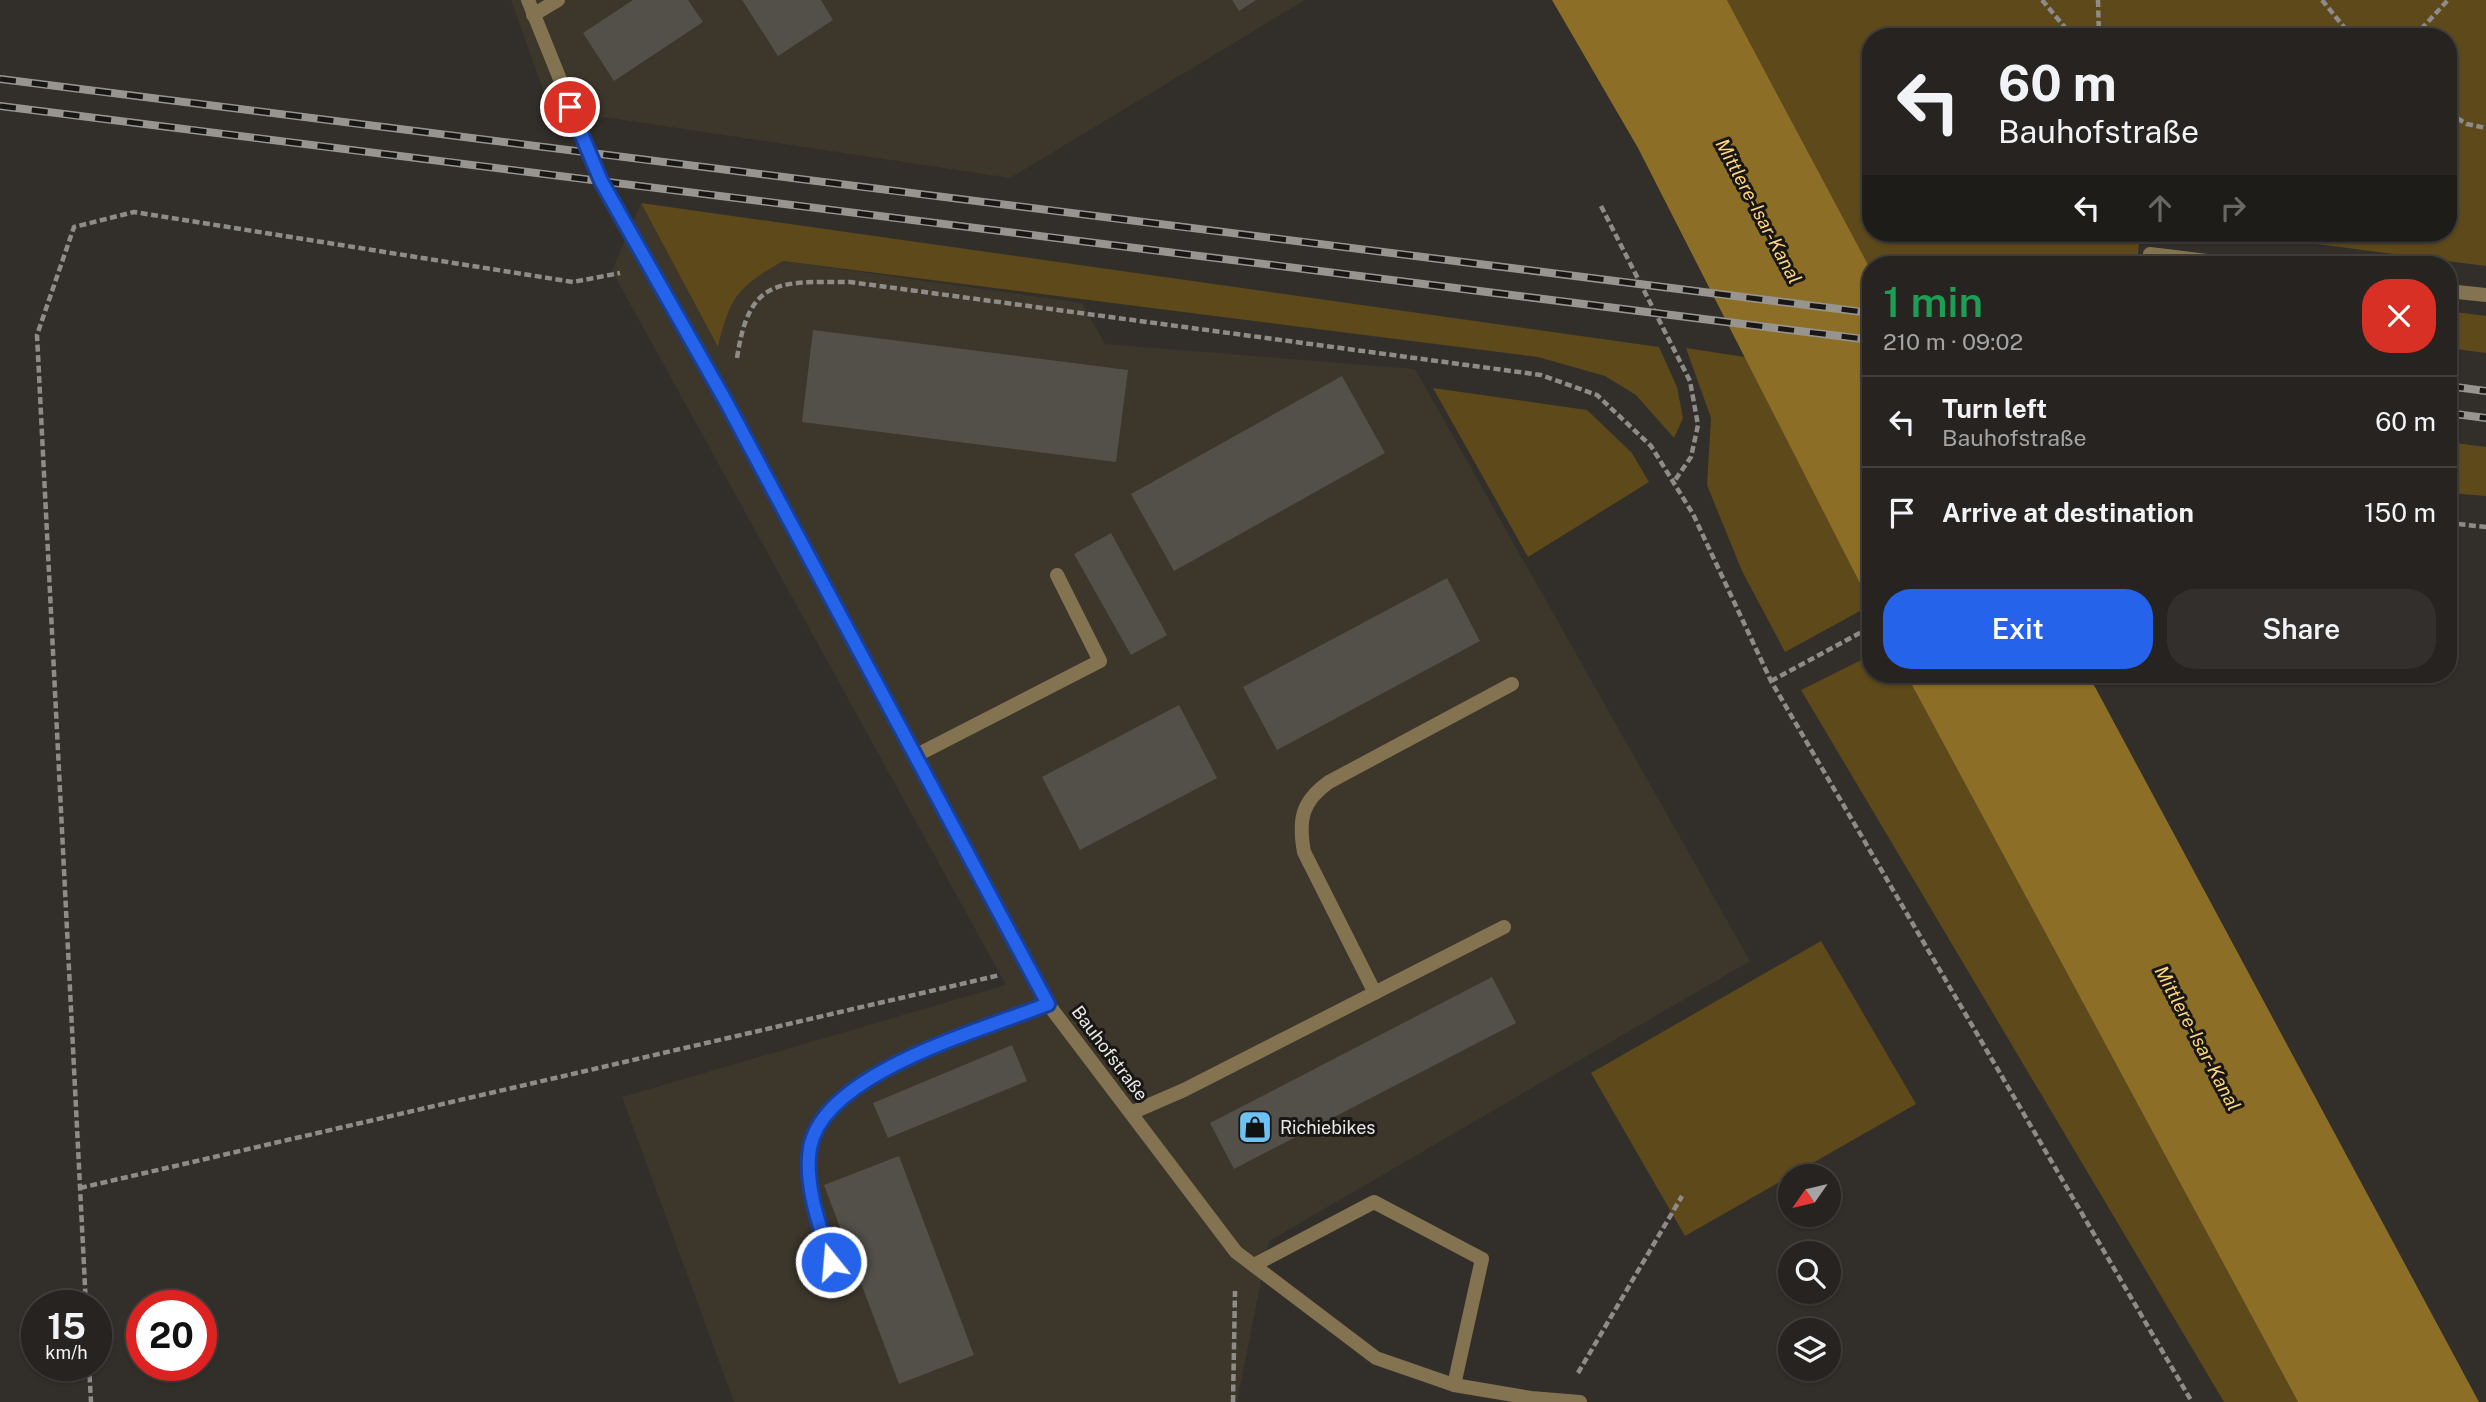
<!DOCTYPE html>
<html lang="en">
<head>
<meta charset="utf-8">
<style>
  :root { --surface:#262320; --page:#322f2d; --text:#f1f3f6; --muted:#a4a4a5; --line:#42403e; --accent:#2563eb }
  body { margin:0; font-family:"Public Sans",sans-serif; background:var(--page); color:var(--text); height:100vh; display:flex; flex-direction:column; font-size:26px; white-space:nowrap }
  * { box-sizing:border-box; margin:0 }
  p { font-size:23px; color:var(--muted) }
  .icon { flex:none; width:38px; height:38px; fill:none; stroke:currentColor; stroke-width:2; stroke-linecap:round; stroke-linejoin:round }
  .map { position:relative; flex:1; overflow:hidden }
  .drawer { position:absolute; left:1862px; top:256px; width:595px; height:427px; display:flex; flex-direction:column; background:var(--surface); border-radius:28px; box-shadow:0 2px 5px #0004,0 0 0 2px var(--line) }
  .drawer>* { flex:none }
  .banner { position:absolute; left:1862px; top:28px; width:595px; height:214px; border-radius:28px; box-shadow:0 2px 5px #0004,0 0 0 2px var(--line); background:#262320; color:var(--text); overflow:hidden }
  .needle { width:46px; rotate:236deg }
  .buttons { position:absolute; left:1778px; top:1164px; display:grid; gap:14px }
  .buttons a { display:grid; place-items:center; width:63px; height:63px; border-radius:50%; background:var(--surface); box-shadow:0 2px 5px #0004,0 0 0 2px var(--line); font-size:35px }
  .speed { position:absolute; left:21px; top:1290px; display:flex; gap:14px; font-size:35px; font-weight:700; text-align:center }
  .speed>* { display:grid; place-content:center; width:91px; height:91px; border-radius:50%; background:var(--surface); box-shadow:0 2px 5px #0004,0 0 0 2px var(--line); line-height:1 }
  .speed small { font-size:18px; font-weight:400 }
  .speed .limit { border:10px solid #d22; background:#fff; color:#111 }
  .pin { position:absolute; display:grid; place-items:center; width:60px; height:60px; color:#fff; margin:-30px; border:4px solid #fff; border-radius:50%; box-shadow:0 2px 7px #0007 }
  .me { position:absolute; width:77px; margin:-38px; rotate:343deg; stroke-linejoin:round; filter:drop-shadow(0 0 5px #0008) }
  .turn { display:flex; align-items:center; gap:24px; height:147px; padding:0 21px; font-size:32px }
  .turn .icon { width:91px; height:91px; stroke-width:2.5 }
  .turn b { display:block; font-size:49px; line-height:60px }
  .lanes { display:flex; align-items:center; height:66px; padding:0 21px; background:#0003; justify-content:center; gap:35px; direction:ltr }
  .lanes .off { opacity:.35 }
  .round { display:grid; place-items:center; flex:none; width:74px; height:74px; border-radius:28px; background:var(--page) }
  .overview { display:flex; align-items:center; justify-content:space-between; height:119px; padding:0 21px }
  h1 { font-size:42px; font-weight:600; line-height:52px; color:#1e9e55 }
  .button { display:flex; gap:14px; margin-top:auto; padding:14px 21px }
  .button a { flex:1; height:80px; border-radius:28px; background:var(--accent); color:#fff; font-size:28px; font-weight:600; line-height:80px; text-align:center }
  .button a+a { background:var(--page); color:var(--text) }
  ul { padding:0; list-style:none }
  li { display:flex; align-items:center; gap:21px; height:91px; padding:0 21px; border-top:2px solid var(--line) }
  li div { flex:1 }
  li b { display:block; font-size:26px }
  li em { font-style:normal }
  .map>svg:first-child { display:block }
  .built { fill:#3c362b }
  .green { fill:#5d491a }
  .water { fill:#8d6e27 }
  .building { fill:#53504a }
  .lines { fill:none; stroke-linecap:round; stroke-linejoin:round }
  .path { stroke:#8e8c88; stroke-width:4.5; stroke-dasharray:7 3.5; stroke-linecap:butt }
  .service { stroke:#847351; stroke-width:14 }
  .minor { stroke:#847351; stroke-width:14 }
  .rail-casing { stroke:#989591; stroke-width:8 }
  .rail { stroke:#181715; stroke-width:5; stroke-dasharray:16; stroke-linecap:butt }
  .route-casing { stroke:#184099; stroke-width:18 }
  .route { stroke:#2563eb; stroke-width:12 }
  .labels { text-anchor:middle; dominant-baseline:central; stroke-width:6; stroke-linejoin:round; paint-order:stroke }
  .street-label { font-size:18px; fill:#ebe9e6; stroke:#181715 }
  .poi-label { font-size:18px; fill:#ebe9e6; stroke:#181715; text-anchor:start }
  .water-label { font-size:19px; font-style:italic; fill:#ffd57a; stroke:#181715 }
</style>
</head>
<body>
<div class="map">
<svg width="2486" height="1402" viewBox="0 0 2486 1402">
  <rect width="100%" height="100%" fill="#322f2a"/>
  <!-- built -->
  <path class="built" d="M511,0h794l-295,178 -460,-69z
    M641,203l77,143 8,-33 19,-29 38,-23 299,42 23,41 310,25 335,592 -481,280 -32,161h-503l-112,-305 384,-112 -394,-714z"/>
  <!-- green -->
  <path class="green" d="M1727,0h759v266l-255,-33h217v-196h-577v196h269l-3,31 -268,2z
    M641,203l1018,144 18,40 6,31 -9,20 -38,-43 -31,-19 -67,-19 -755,-96c-45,26 -53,35 -65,86z
    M2448,311l38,5v37l-38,-5z
    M1686,348l59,9 126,248 -86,47 -43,-81 -35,-86 4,-67z
    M1433,388l154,22 45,43 17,29 -121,75z
    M2448,442l38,5v49l-38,-3z
    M1871,655v19h35l392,728h-74l-423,-712z
    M1821,941l95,163 -231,132 -94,-163z"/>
  <!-- water -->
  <path class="water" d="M1552,0h175l144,270v335l-233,-457z
    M1906,674h182l391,728h-181z"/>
  <!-- building -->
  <path class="building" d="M633,0h55l15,22 -89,59 -31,-48z
    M742,0h79l12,20 -55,36z
    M1232,0h24l-17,11z
    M813,330l315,40 -12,92 -314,-40z
    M1342,376l43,77 -211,118 -43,-77z
    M1111,533l56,102 -36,20 -57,-101z
    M1447,578l33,63 -203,109 -34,-63z
    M1179,705l38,73 -137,72 -38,-73z
    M1492,977l24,46 -282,146 -24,-46z
    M1012,1045l15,36 -139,57 -15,-35z
    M899,1156l75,199 -75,29 -75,-199z"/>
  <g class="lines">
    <!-- path -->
    <path class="path" d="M2042,0l31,37
      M2098,0l1,37
      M2322,0l30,37
      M2414,37l34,-37
      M2448,113l19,11 19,4
      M1601,206l89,175 8,44 -7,32 -18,26
      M737,358c12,-81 42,-76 113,-76l691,93 56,20 54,51 42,68 78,167 421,721
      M2448,523l38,4
      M1771,681l100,-54
      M80,1188l920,-213
      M86,1306l-49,-971 37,-108 60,-15 439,70 47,-9
      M89,1365l2,37
      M1578,1373l104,-177
      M1233,1402l2,-111"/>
    <!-- service -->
    <path class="service" d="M533,15l25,-15
      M2150,254l82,10
      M2448,291l38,4
      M915,756l185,-95 -43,-86
      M1375,993l-71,-141c-6,-33 -2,-51 25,-70l183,-98
      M1131,1113l53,-23 320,-163
      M1254,1265l120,-63 108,57 -28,126
      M836,1281c-10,-34 -27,-79 -28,-115 0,-94 170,-134 240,-162"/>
    <!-- minor -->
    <path class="minor" d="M528,0l73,181 124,219 323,604 188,248 140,106 78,27 77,13 49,4"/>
    <!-- rail casing -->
    <g class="rail-casing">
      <path id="rail" d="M0,79l1871,234
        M0,106l1871,234
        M2448,386l38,5
        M2448,413l38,5"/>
    </g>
    <!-- rail -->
    <use href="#rail" class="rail"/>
  </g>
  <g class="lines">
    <!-- route casing -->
    <g class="route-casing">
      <path id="route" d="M570,107l31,74 124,219 323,604c-62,25 -225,68 -238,144 -6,37 10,79 21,114"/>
    </g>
    <!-- route -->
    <use href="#route" class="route"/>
  </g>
  <!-- icons -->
  <defs>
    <g id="shop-square" transform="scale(1.75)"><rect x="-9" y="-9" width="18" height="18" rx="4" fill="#6dc2f3" stroke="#181715"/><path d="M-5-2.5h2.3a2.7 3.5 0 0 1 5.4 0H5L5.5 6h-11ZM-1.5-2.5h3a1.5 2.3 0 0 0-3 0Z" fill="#111"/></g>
  </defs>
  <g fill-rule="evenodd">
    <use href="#shop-square" x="1255" y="1127"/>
  </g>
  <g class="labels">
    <!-- street labels -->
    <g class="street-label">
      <text transform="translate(1110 1053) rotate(53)">Bauhofstraße</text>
    </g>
    <!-- poi labels -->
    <g class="poi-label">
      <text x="1280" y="1127">Richiebikes</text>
    </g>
    <!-- water labels -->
    <g class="water-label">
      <text transform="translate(1759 211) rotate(62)">Mittlere-Isar-Kanal</text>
      <text transform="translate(2198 1038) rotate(62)">Mittlere-Isar-Kanal</text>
    </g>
  </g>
</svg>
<div class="buttons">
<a><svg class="needle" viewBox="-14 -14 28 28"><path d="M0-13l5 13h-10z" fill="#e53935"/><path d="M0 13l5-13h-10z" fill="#a4a4a5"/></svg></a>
<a><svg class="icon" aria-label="search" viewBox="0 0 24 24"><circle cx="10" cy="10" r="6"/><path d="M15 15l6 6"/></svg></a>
<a><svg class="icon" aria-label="layers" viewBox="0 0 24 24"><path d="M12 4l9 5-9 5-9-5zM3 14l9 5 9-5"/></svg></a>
</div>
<div class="speed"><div>15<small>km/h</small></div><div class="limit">20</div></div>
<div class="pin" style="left:570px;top:107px;background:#d93025"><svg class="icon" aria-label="arrive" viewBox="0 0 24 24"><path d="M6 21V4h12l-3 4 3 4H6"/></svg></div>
<svg class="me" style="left:831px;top:1262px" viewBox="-20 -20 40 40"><circle r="17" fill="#2563eb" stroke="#fff" stroke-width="3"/><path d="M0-11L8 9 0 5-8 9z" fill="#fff"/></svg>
<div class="banner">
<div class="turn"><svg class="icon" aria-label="left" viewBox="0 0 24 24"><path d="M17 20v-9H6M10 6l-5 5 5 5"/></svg><div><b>60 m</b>Bauhofstraße</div></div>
<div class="lanes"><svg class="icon" aria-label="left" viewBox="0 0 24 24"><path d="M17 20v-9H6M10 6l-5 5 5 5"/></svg><svg class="icon off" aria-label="ahead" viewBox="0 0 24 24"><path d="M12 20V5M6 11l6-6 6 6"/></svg><svg class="icon off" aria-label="right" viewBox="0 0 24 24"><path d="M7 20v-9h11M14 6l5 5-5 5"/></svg></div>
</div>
<section class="drawer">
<div class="overview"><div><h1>1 min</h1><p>210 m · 09:02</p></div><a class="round" style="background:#d93025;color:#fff"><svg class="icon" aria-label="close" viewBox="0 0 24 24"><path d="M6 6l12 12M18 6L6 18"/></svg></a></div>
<ul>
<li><svg class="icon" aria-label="left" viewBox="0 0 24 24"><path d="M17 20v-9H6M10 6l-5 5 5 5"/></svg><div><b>Turn left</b><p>Bauhofstraße</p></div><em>60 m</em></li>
<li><svg class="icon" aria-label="arrive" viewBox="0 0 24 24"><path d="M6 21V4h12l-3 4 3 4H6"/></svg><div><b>Arrive at destination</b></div><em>150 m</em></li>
</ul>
<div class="button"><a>Exit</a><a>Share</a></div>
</section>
</div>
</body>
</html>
